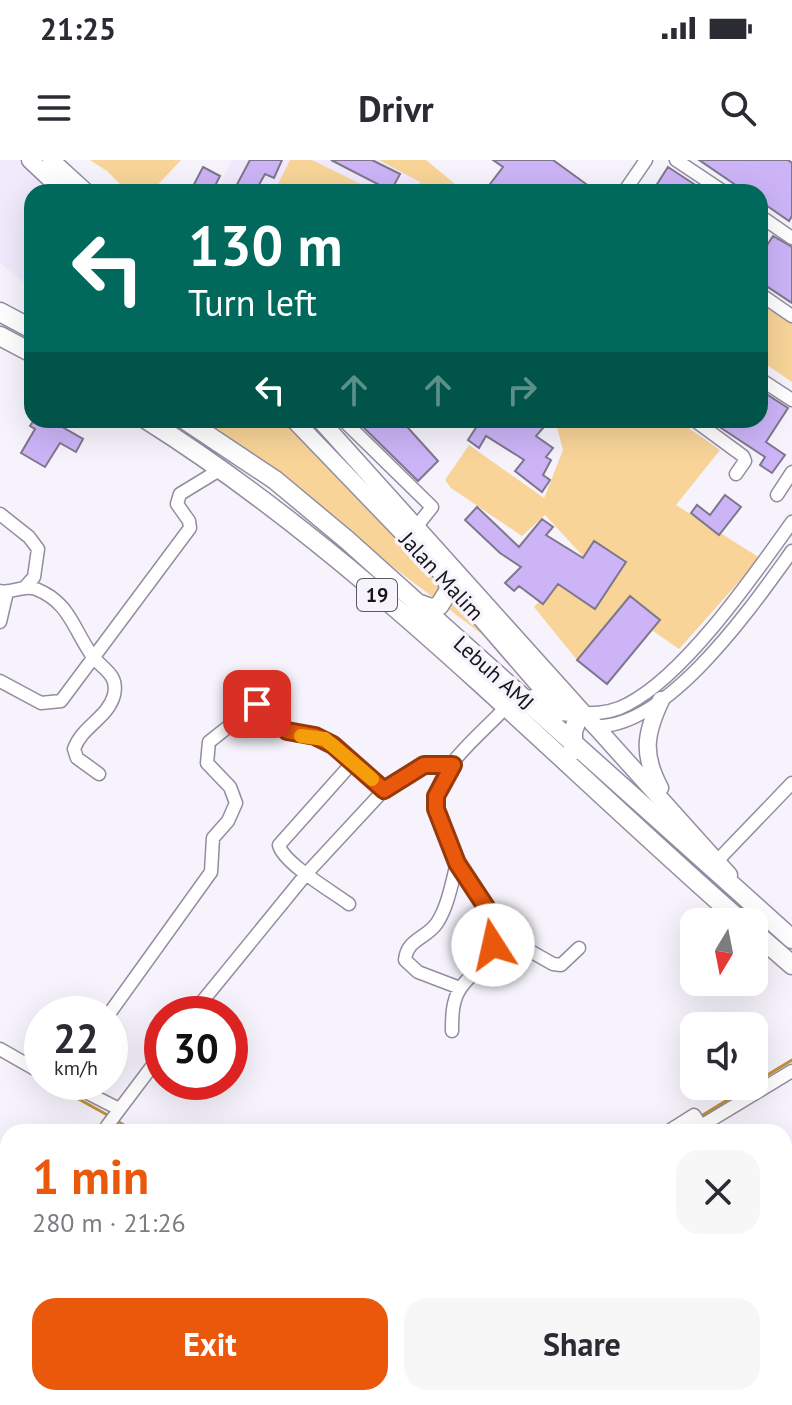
<!DOCTYPE html>
<html lang="en">
<head>
<meta charset="utf-8">
<style>
  :root { --surface:#fff; --page:#f7f7f7; --text:#2b2b33; --muted:#7c7c81; --accent:#ea580c }
  body { margin:0; font-family:"PT Sans",sans-serif; background:var(--page); color:var(--text); height:100vh; display:flex; flex-direction:column; font-size:30px; white-space:nowrap }
  * { box-sizing:border-box; margin:0 }
  p { font-size:26px; color:var(--muted) }
  .icon { flex:none; width:44px; height:44px; fill:none; stroke:currentColor; stroke-width:2; stroke-linecap:round; stroke-linejoin:round }
  .map { position:relative; flex:1; overflow:hidden }
  .side { position:absolute; left:0px; top:964px; width:792px; height:282px; display:flex; flex-direction:column; background:var(--surface); border-radius:24px 24px 0 0; box-shadow:0 8px 32px #0002 }
  .side>* { flex:none }
  .banner { position:absolute; left:24px; top:24px; width:744px; height:244px; border-radius:24px; box-shadow:0 8px 32px #0002; background:#00695c; color:#fff; overflow:hidden }
  .needle { width:52px; rotate:190deg }
  .controls { position:absolute; left:680px; top:748px; display:grid; gap:16px }
  .controls a { display:grid; place-items:center; width:88px; height:88px; border-radius:16px; background:var(--surface); box-shadow:0 8px 32px #0002; font-size:40px }
  .speed { position:absolute; left:24px; top:836px; display:flex; gap:16px; font-size:40px; font-weight:700; text-align:center }
  .speed>* { display:grid; place-content:center; width:104px; height:104px; border-radius:50%; background:var(--surface); box-shadow:0 8px 32px #0002; line-height:1 }
  .speed small { font-size:20px; font-weight:400 }
  .speed .limit { border:12px solid #d22; background:#fff; color:#111 }
  .pin { position:absolute; display:grid; place-items:center; width:68px; height:68px; color:#fff; margin:-34px; border-radius:16px; box-shadow:0 4px 12px #0006 }
  .me { position:absolute; width:88px; margin:-44px; rotate:350deg; stroke-linejoin:round; filter:drop-shadow(0 0 6px #0008) }
  .turn { display:flex; align-items:center; gap:28px; height:168px; padding:0 32px; font-size:36px }
  .turn .icon { width:104px; height:104px; stroke-width:2.5 }
  .turn b { display:block; font-size:56px; line-height:68px }
  .lanes { display:flex; align-items:center; height:76px; padding:0 32px; background:#0003; justify-content:center; gap:40px; direction:ltr }
  .lanes .off { opacity:.35 }
  .round { display:grid; place-items:center; flex:none; width:84px; height:84px; border-radius:24px; background:var(--page) }
  .overview { display:flex; align-items:center; justify-content:space-between; height:136px; padding:0 32px }
  h1 { font-size:48px; font-weight:700; line-height:60px; color:var(--accent) }
  .button { display:flex; gap:16px; margin-top:auto; padding:16px 32px }
  .button a { flex:1; height:92px; border-radius:24px; background:var(--accent); color:#fff; font-size:32px; font-weight:700; line-height:92px; text-align:center }
  .button a+a { background:var(--page); color:var(--text) }
  .status { display:flex; justify-content:space-between; align-items:center; height:56px; padding:0 40px; background:var(--surface); direction:ltr }
  .status svg { height:22px; fill:currentColor }
  header { display:flex; justify-content:space-between; align-items:center; height:104px; padding:0 32px; background:var(--surface); font-size:36px; font-weight:700 }
  .map>svg:first-child { display:block }
  .built { fill:#f0eafc }
  .green { fill:#f8d498 }
  .lines { fill:none; stroke-linecap:round; stroke-linejoin:round }
  .stream { stroke:#c29237; stroke-width:3 }
  .building { fill:#ccb4f7; stroke:#7e778b; stroke-width:2 }
  .minor-casing { stroke:#948da1; stroke-width:15 }
  .major-casing { stroke:#948da1; stroke-width:19 }
  .highway-casing { stroke:#948da1; stroke-width:21 }
  .minor { stroke:#fff; stroke-width:12 }
  .major { stroke:#fff; stroke-width:16 }
  .highway { stroke:#fff; stroke-width:18 }
  .route-casing { stroke:#983908; stroke-width:20 }
  .route { stroke:#ea580c; stroke-width:14 }
  .slow { stroke:#f59e0b; stroke-width:14 }
  .labels { text-anchor:middle; dominant-baseline:central; stroke-width:7; stroke-linejoin:round; paint-order:stroke }
  .shield { fill:#f6f3fc; stroke:#5a585f; stroke-width:2 }
  .shield-label { font-size:20px; font-weight:bold; fill:#17151c }
  .street-label { font-size:22px; fill:#17151c; stroke:#f6f3fc }
</style>
</head>
<body>
<div class="status"><b>21:25</b><svg viewBox="0 0 49 12"><path d="M0 12V9h3v3zM5 12V6h3v6zM10 12V3h3v9zM15 12V0h3v12zM26 1h20v11H26zM47 4h2v5h-2z"/></svg></div>
<header><svg class="icon" aria-label="menu" viewBox="0 0 24 24"><path d="M4 6h16M4 12h16M4 18h16"/></svg>Drivr<svg class="icon" aria-label="search" viewBox="0 0 24 24"><circle cx="10" cy="10" r="6"/><path d="M15 15l6 6"/></svg></header>
<div class="map">
<svg width="792" height="1245" viewBox="0 0 792 1245">
  <rect width="100%" height="100%" fill="#f6f3fc"/>
  <!-- built -->
  <path class="built" d="M0,0h19l33,32h-20v97l-32,-26z
    M232,0h149l39,22 -5,10h-199z"/>
  <!-- green -->
  <path class="green" d="M90,0h91l-30,32h-23l-21,-21z
    M290,0h22l65,32h-103z
    M379,0h47l29,24 -4,8h-36l5,-10z
    M760,134l32,22v66l-32,-22z
    M208,260h107l-10,11 215,232 -312,-236z
    M555,260h122l43,30 -44,55 84,53 -81,91 -59,-41 -43,52 -43,-53 48,-52 -37,-40 -23,21 -71,-48 -6,-8 24,-35 75,53 19,-48z"/>
  <g class="lines">
    <!-- stream -->
    <path class="stream" d="M48,922l63,35
      M754,923l38,-23
      M698,958l52,-32
      M117,961l19,11
      M524,1238l6,7"/>
  </g>
  <!-- building -->
  <path class="building" d="M250,0h32l-8,18 -9,-4 -10,18h-22z
    M331,0h41l28,14 -9,17z
    M493,0h60l44,32h-113l19,-25z
    M699,0h89l4,3v53l-3,5 -29,-20v-9h-14z
    M203,7l17,9 -8,16h-22z
    M668,7l38,25h-54z
    M773,76l19,11v56l-32,-21v-26z
    M760,230l28,18 -22,34 19,13 -13,18 -12,-8 5,-8 -56,-37h51z
    M34,260h16l33,19 -7,13 -16,-9 -15,24 -24,-14 14,-24 -5,-3z
    M356,260h45l37,41 -20,20z
    M481,260h69l-14,16 17,12 -7,9 5,3 -8,15 7,5 -8,12 -27,-21 9,-11 -6,-4 -32,-20 -7,12 -11,-8z
    M725,335l16,12 -22,28 -28,-22 6,-8 13,10z
    M477,347l42,40 23,-28 11,8 -7,8 37,23 11,-17 32,21 -31,47 -37,-25 -15,20 -24,-18 -5,5 -9,-8 16,-16 -21,-14 -35,-33z
    M630,436l30,24 -53,64 -30,-24z"/>
  <g class="lines">
    <!-- minor casing -->
    <g class="minor-casing">
      <path id="minor" d="M676,0l48,32
        M624,32l22,-32
        M760,56l32,22
        M760,134l32,22
        M760,219l32,21
        M343,260l89,87 -15,19
        M694,260l49,36 2,5 -9,13
        M777,335l15,-23
        M0,354l29,23 9,12 -4,28 -8,9
        M0,431c13,3 23,-7 36,-2 33,13 37,39 55,65 10,15 28,19 23,41 -6,23 -32,31 -40,54l3,9 22,16
        M0,462l7,-30
        M0,521l41,22 20,-2 129,-173 -1,-7 -12,-17 3,-10 41,-25
        M580,553c16,1 34,-1 48,-9 58,-30 126,-129 164,-182
        M592,566c74,6 161,-121 200,-175
        M718,700l74,-77
        M457,703c-5,19 -9,43 -20,60 -11,16 -30,16 -32,37l13,12 42,16
        M349,744c-16,-12 -66,-41 -70,-59l74,-83
        M493,770l60,34 8,1 18,-17
        M109,854l102,-142 2,-34 15,-17 8,-18 -6,-16 -23,-24 2,-21 48,-38 30,27 28,5 18,9 51,45
        M192,854l115,-141 77,-83 40,-25h29
        M452,871c0,-14 0,-30 8,-42 14,-23 34,-19 33,-55 -1,-23 -15,-35 -26,-54 -10,-17 -35,-67 -31,-86 8,-32 47,-62 69,-86
        M0,889l42,24
        M66,922l53,27
        M107,966l55,-73
        M667,972l27,-17 7,11 91,-55
        M0,1045l8,7
        M784,1062l8,10
        M784,1096l8,-6
        M513,1238l5,7
        M535,1238l5,7
        M154,1245l4,-7
        M228,1245l11,-7
        M261,1245l11,-7
        M655,1245l5,-7"/>
    </g>
    <!-- major casing -->
    <g class="major-casing">
      <path id="major" d="M30,0l34,32
        M51,0l35,32
        M294,260l153,159 115,133
        M320,260l409,455
        M660,628c-18,-34 -15,-54 1,-88"/>
    </g>
    <!-- highway casing -->
    <g class="highway-casing">
      <path id="highway" d="M0,152l32,17
        M0,176l32,17
        M147,260c216,136 403,334 595,502
        M185,260l90,60 72,60 445,399
        M417,443l14,5 8,-2 10,-16 -2,-11
        M533,539l28,12 19,2 -7,18v20
        M754,772l38,33"/>
    </g>
    <!-- minor -->
    <use href="#minor" class="minor"/>
    <!-- major -->
    <use href="#major" class="major"/>
    <!-- highway -->
    <use href="#highway" class="highway"/>
  </g>
  <g class="lines">
    <!-- route casing -->
    <g class="route-casing">
      <path id="route" d="M257,544l30,27 28,5 18,9 51,45 40,-25h29l-17,31v13l21,54 29,44 7,38"/>
    </g>
    <!-- route -->
    <use href="#route" class="route"/>
    <!-- slow -->
    <path class="slow" d="M301,576l24,3 47,40"/>
  </g>
  <g class="labels">
    <!-- shield labels -->
    <rect class="shield" x="357" y="419" width="40" height="32" rx="6"/>
    <g class="shield-label">
      <text x="377" y="435">19</text>
    </g>
    <!-- street labels -->
    <g class="street-label">
      <text transform="translate(442 416) rotate(47)">Jalan Malim</text>
      <text transform="translate(494 513) rotate(42)">Lebuh AMJ</text>
    </g>
  </g>
</svg>
<div class="controls">
<a><svg class="needle" viewBox="-14 -14 28 28"><path d="M0-13l5 13h-10z" fill="#e53935"/><path d="M0 13l5-13h-10z" fill="#7c7c81"/></svg></a>
<a><svg class="icon" aria-label="sound" viewBox="0 0 24 24"><path d="M4 9h4l5-4v14l-5-4H4zM17 9q2 3 0 6"/></svg></a>
</div>
<div class="speed"><div>22<small>km/h</small></div><div class="limit">30</div></div>
<div class="pin" style="left:257px;top:544px;background:#d93025"><svg class="icon" aria-label="arrive" viewBox="0 0 24 24"><path d="M6 21V4h12l-3 4 3 4H6"/></svg></div>
<svg class="me" style="left:493px;top:785px" viewBox="-20 -20 40 40"><circle r="19" fill="#fff"/><path d="M0-13L10 11 0 6-10 11z" fill="#ea580c"/></svg>
<div class="banner">
<div class="turn"><svg class="icon" aria-label="left" viewBox="0 0 24 24"><path d="M17 20v-9H6M10 6l-5 5 5 5"/></svg><div><b>130 m</b>Turn left</div></div>
<div class="lanes"><svg class="icon" aria-label="left" viewBox="0 0 24 24"><path d="M17 20v-9H6M10 6l-5 5 5 5"/></svg><svg class="icon off" aria-label="ahead" viewBox="0 0 24 24"><path d="M12 20V5M6 11l6-6 6 6"/></svg><svg class="icon off" aria-label="ahead" viewBox="0 0 24 24"><path d="M12 20V5M6 11l6-6 6 6"/></svg><svg class="icon off" aria-label="right" viewBox="0 0 24 24"><path d="M7 20v-9h11M14 6l5 5-5 5"/></svg></div>
</div>
<section class="side">
<div class="overview"><div><h1>1 min</h1><p>280 m · 21:26</p></div><a class="round"><svg class="icon" aria-label="close" viewBox="0 0 24 24"><path d="M6 6l12 12M18 6L6 18"/></svg></a></div>
<div class="button"><a>Exit</a><a>Share</a></div>
</section>
</div>
</body>
</html>
